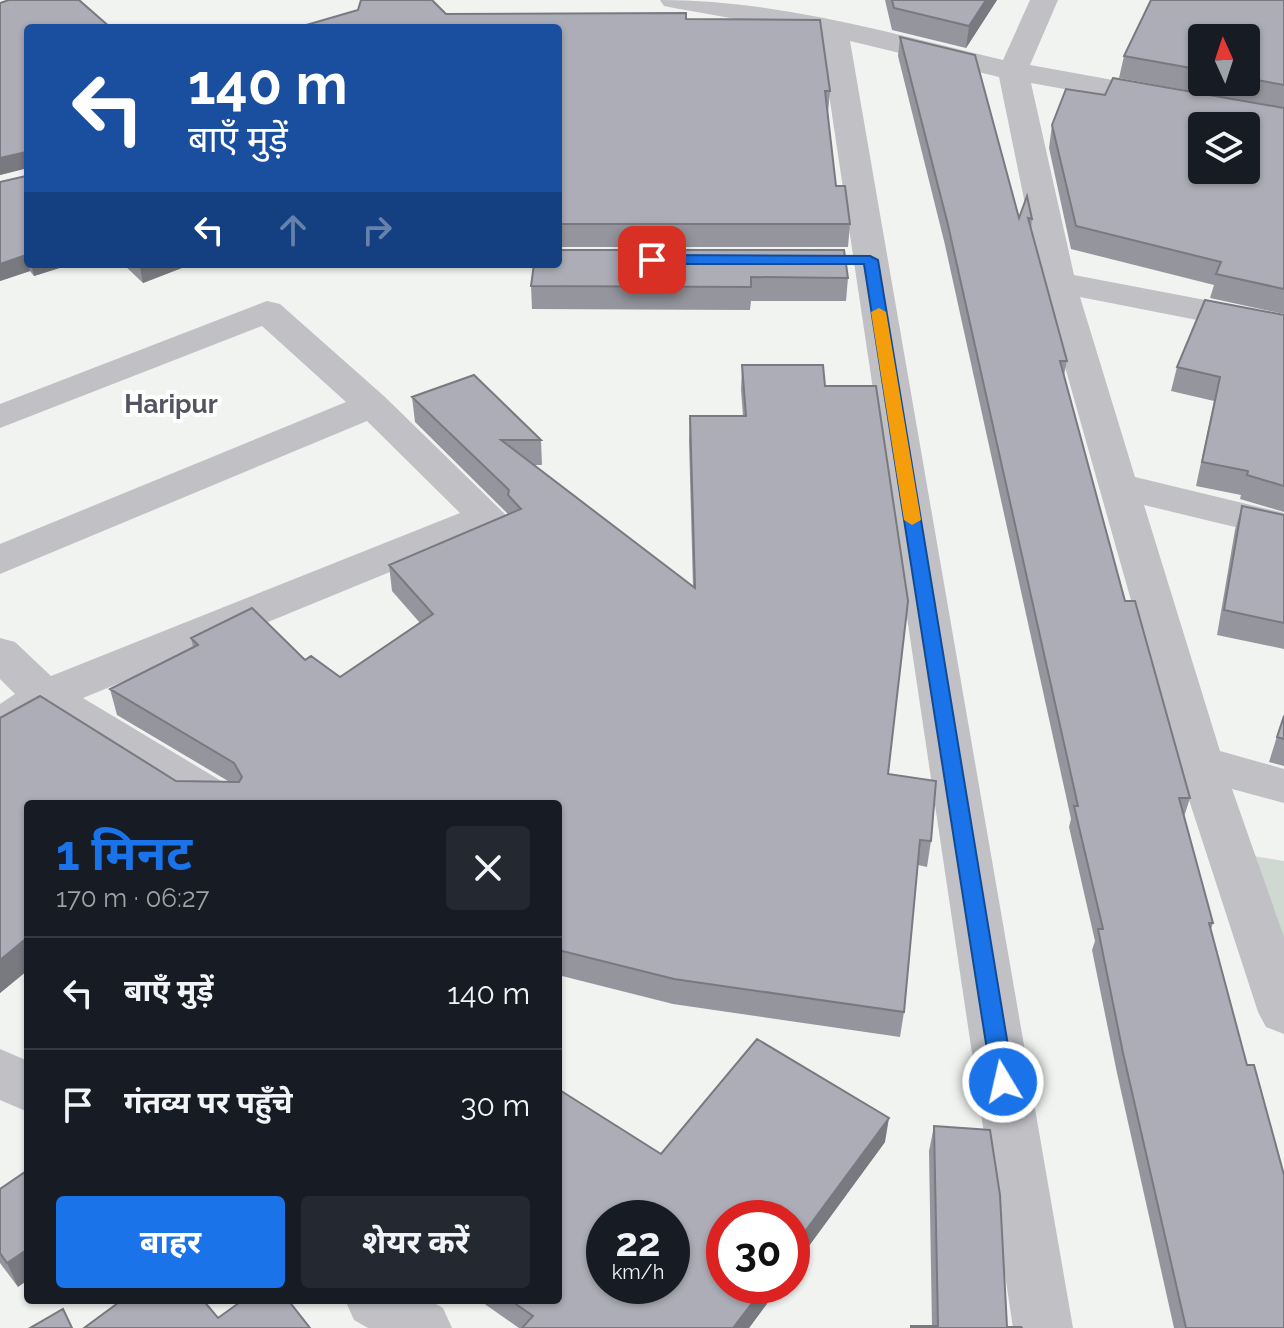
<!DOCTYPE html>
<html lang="hi">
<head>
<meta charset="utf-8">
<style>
  :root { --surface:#171b24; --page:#242831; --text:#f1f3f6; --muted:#9ea1a6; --line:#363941; --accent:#1a73e8 }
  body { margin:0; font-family:Raleway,"Noto Sans Devanagari",sans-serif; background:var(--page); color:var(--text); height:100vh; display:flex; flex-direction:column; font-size:30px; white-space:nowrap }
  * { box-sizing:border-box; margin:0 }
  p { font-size:26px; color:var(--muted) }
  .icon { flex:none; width:44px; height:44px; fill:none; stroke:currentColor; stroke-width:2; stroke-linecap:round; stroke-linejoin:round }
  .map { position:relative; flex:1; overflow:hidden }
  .drawer { position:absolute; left:24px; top:800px; width:538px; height:504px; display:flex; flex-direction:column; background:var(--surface); border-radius:8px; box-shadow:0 2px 6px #0004 }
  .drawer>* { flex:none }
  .top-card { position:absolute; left:24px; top:24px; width:538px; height:244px; border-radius:8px; box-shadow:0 2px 6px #0004; background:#1a4fa0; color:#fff; overflow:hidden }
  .needle { width:52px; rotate:357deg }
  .controls { position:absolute; left:1188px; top:24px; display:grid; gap:16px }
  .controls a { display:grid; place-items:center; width:72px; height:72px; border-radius:8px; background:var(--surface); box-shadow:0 2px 6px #0004; font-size:40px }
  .speed { position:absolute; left:586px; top:1200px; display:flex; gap:16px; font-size:40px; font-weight:700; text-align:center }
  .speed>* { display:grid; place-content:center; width:104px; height:104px; border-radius:50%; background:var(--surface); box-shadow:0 2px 6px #0004; line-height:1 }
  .speed small { font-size:20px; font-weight:400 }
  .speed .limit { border:12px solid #d22; background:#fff; color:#111 }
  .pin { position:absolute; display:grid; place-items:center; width:68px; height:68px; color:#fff; margin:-34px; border-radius:16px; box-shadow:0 4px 12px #0006 }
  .me { position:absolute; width:88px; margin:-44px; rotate:351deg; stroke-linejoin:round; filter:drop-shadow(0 0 6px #0008) }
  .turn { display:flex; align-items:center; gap:28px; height:168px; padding:0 32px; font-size:36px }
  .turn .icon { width:104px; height:104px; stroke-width:2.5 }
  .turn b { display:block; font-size:56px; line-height:68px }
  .lanes { display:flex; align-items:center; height:76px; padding:0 32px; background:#0003; justify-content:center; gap:40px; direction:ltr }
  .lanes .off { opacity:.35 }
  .round { display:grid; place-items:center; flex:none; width:84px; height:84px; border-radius:8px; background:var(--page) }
  .overview { display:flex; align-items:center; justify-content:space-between; height:136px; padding:0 32px }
  h1 { font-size:48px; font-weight:700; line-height:60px; color:var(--accent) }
  .primary-button { display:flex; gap:16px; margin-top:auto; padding:16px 32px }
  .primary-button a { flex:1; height:92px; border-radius:8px; background:var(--accent); color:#fff; font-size:32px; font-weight:700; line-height:92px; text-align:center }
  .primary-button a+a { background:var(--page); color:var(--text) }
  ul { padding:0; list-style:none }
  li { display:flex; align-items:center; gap:24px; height:112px; padding:0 32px; border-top:2px solid var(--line) }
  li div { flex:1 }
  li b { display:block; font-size:30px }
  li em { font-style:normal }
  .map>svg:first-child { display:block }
  .green { fill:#d0d8d2 }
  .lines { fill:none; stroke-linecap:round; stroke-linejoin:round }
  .street { fill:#c0c0c5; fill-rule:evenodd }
  .wall { fill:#95959d; fill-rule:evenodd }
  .shaded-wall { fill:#797980 }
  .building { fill:#adadb7; stroke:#797980; stroke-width:2; fill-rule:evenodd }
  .route { fill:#1a73e8; stroke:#114b97; stroke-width:2 }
  .slow { fill:#f59e0b }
  .labels { text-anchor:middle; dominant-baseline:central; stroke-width:8; stroke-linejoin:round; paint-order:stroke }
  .quarter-label { font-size:26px; font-weight:bold; fill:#535363; stroke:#fff }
</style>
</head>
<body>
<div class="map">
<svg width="1284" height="1328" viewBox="0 0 1284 1328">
  <rect width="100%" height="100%" fill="#f1f3f0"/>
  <!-- green -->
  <path class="green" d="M1253,856l31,5v82z"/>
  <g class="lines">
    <!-- street -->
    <path class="street" d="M660,0c117,0 229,33 343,60l27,-60h28l-28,65 254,46v18l-253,-46 43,192 210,40v22l-204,-40 55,180 149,36v26l-140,-34 76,246 64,18v34l-52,-14 52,148v97l-18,-7 -8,-15 -81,-249 -136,-481 -42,-205 -149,-36 223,1287h-60l-193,-1294 -146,-26 -10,-2z
      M267,301l13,3 105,93 123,120 -6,9 -419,172 155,93 7,13h-61l-138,-87 -30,21 -16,4v-38l15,-10 -15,-15v-41l15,4 36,34 409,-163 -93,-92 -367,153v-30l346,-142 -84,-76 -262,102v-24z
      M0,1049l28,12v51l-28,-12z
      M345,1300h84l14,8 9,20h-84l-14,-8z"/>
  </g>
  <!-- wall -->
  <path class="wall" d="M885,0h112l-31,48 -74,-18z
    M1284,0v314l-74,-16 4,-13 -143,-36 -22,-101 3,-23 53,-30 156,9 -142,-26 5,-22zM1202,38h44v44h-44z
    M446,14l240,5 144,72 -2,22 8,73 14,38 -2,23h-290v-219z
    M28,28v236h44l-38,12 -4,-5 -30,10v-99l26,-6v-8l-26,7z
    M900,37l119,181 13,1 -1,10 36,132 -3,14 61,226 65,197 -6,19 29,106 -2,6 73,399h-110l-57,-255 -25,-123 3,-9 -26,-114 2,-8 -126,-574 -47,-189z
    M123,264h69l-49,19z
    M534,264l314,14 -2,23h-95l-1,9 -218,-1 -1,-23z
    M1284,315v197l-44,-13 1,-4 -45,-9 18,-85 -43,-10 6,-24z
    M742,365l83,21 63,388 43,67 -4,26 -9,-2 -14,147 -4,25 -227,-33 -115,-29v-171h-530v166l-28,23v-275l176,63h52l-111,-66 -7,-26 83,-42 -2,-9 114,22 35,17 80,-54 -28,-32 -3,-26 120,-50 -94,-93 -3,-25 129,43 1,25h-9l160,122 -4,-146 1,-25h53l-2,-26z
    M1242,506l42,9v134l-67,-14 18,-105z
    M1284,714v52l-15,-4z
    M934,1126l73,201 15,1h-111v-2h21l-3,-175z
    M885,1142l-136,186h-230l-40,-28h79l103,-146z
    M0,1189l18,98 -18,-24z"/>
  <!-- shaded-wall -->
  <path class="shaded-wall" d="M986,0h11l-31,48 3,-22z
    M26,152l2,16 -28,7v-17z
    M26,255l4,16 -30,10v-17z
    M31,264h41l-38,12z
    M147,264h45l-49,19 -3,-16z
    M28,937v33l-28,23v-33z
    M889,1118l-4,24 -93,127v-20z
    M28,1249v31l-10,7 -11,-24z
    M765,1286h15l-31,42h-16z"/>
  <!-- building -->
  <path class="building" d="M9,0h70l32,28h-83v230l-2,-3 -26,9v-82l26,-6v-24l-26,6v-155z
    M361,0h71l14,14 240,-1v6l134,1 10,71h-5l11,95h9l5,38h-292v-196h-262l62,-18z
    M892,0h94l-17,26 -75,-18z
    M1151,0h133v85l-38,-7v-40h-44v32l-78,-14z
    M900,37l75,18 44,163 8,-22 5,23 -4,-1 39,143h-7l65,240h10l55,197h-11l34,125h-4l38,142h7l30,110v153h-98l-63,-275 -25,-124h5l-29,-123h4l-130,-581z
    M1113,78l171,30v181l-68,-15 5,-12 -145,-36 -24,-101 14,-36 39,6zM1202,126h44v44h-44z
    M558,250h286l4,28 -97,-1v10l-220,-1 3,-22h24z
    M1205,300l79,15v171l-37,-11 1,-4 -46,-9 18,-85 -43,-10z
    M742,365h81l2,21h51l32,215 -20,173 48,7 -5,60 -11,-1 -16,172 -230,-33 -116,-29v-146h-530v133l-28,23v-242l40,-22 136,85 63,1 3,-5 -8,-14 -124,-74 88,-44 -7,-7 61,-30 53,52 6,-4 29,21 93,-63 -44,-49 132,-56 -13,-14 1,-5 -97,-93 62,-22 67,65h-40l194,148 -5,-172h56z
    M1242,506l42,9v108l-60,-13z
    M1284,716v23l-7,-2z
    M757,1039l132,79 -97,131v-31h-68v68h41l-32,42h-211l11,-12 -23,-16h48v-211l103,65zM604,1218h68v68h-68z
    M934,1126l56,4 10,65 7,132h14l1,1h-111v-2h27z
    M28,1170v79l-21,14 -7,-10v-64z
    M122,1300h81l15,18 25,-18h45l22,28h-226z
    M63,1309l9,19h-42z"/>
  <!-- route -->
  <path class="route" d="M870,256l8,4 136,822 -3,6h-16l-3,-6 -128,-818h-212l-8,-4 8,-5z"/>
  <!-- slow -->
  <path class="slow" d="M879,308l7,4 35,208 -9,5 -8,-5 -33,-208z"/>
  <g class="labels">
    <!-- quarter labels -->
    <g class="quarter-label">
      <text x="171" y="404">Haripur</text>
    </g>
  </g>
</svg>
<div class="controls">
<a><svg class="needle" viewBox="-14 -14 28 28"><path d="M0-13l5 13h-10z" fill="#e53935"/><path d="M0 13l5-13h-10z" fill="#9ea1a6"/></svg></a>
<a><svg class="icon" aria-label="layers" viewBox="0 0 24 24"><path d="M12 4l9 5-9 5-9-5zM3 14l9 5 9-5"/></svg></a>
</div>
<div class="speed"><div>22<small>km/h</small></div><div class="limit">30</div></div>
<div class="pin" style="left:652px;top:260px;background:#d93025"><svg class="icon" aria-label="arrive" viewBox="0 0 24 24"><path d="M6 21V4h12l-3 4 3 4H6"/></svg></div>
<svg class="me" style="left:1003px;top:1082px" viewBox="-20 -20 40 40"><circle r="17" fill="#1a73e8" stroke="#fff" stroke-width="3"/><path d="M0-11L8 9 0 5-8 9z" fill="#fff"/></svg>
<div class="top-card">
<div class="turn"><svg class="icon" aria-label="left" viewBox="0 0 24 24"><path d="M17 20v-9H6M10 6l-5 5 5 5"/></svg><div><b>140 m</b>बाएँ मुड़ें</div></div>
<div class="lanes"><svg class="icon" aria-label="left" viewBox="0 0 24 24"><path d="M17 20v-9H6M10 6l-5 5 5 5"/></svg><svg class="icon off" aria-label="ahead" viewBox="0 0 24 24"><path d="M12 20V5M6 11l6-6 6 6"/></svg><svg class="icon off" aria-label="right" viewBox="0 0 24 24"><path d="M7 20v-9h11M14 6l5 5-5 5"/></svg></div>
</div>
<section class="drawer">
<div class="overview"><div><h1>1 मिनट</h1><p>170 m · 06:27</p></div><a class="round"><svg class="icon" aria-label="close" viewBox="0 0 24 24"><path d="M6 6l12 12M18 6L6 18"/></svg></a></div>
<ul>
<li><svg class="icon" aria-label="left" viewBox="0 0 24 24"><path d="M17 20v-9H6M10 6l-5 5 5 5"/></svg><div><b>बाएँ मुड़ें</b></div><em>140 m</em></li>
<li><svg class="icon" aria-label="arrive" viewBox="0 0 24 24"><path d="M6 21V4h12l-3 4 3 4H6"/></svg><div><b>गंतव्य पर पहुँचे</b></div><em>30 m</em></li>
</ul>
<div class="primary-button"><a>बाहर</a><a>शेयर करें</a></div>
</section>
</div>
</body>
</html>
